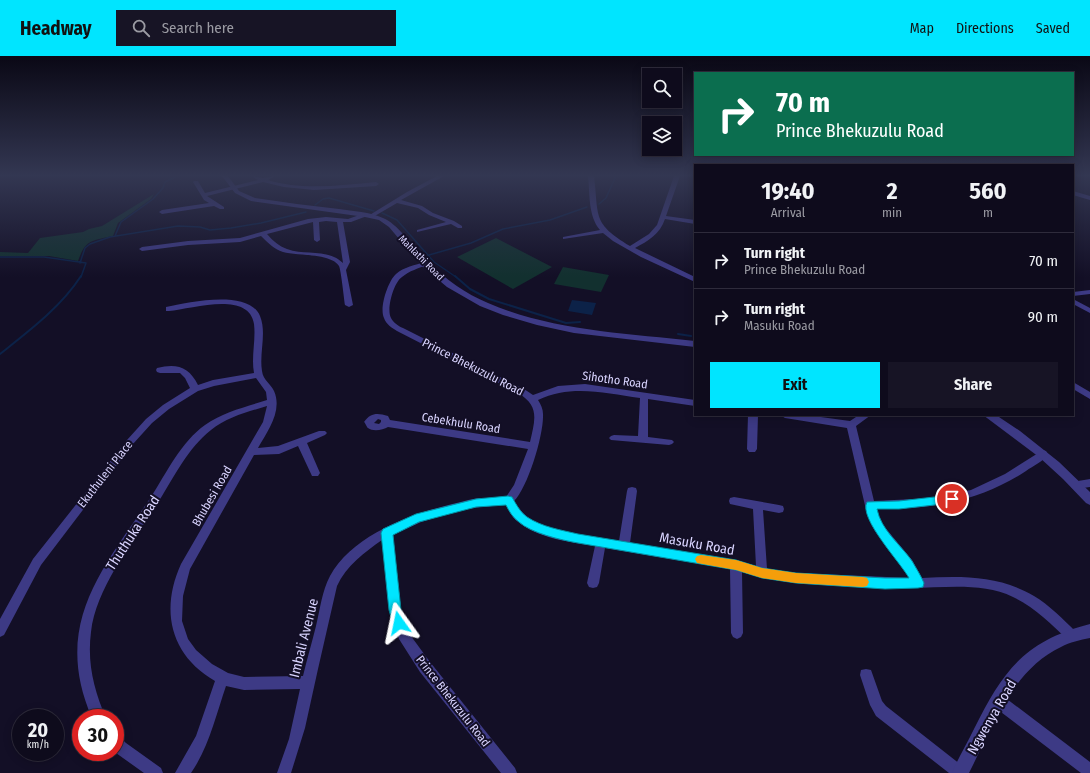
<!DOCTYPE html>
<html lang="en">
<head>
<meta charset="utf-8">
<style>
  :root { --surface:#0e0b1c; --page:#171425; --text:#f1f3f6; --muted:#9b9ba3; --line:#2e2b3b; --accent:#00e5ff }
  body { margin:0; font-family:"Fira Sans Condensed",sans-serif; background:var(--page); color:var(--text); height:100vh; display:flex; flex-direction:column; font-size:15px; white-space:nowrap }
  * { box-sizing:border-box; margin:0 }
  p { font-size:13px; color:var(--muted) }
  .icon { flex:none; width:22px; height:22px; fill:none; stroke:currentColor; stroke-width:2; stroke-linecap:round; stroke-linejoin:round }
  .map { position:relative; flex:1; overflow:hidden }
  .panel { position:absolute; left:694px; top:108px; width:380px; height:252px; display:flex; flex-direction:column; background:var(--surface); border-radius:0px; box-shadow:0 2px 10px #0003,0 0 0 1px var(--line) }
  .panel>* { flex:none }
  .guide { position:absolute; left:694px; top:16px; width:380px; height:84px; border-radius:0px; box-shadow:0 2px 10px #0003,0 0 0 1px var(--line); background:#0b6e4f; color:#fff; overflow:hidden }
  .buttons { position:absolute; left:642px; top:12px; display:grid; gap:8px }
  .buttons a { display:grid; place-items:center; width:40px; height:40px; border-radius:0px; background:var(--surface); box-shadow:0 2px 10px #0003,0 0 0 1px var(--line); font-size:20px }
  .speed { position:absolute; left:12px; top:653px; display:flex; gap:8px; font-size:20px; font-weight:700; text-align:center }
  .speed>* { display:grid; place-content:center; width:52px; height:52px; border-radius:50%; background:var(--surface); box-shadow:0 2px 10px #0003,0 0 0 1px var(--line); line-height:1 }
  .speed small { font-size:10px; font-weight:400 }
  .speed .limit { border:6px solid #d22; background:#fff; color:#111 }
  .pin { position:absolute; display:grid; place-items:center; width:34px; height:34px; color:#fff; margin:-17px; border:2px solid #fff; border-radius:50%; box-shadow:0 1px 4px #0007 }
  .me { position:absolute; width:44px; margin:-22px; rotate:348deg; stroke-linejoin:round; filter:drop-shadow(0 0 3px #0008) }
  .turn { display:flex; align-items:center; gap:14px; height:84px; padding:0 16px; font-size:18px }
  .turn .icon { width:52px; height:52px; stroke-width:2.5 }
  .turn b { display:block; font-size:28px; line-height:34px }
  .eta { display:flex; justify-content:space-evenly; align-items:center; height:68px; text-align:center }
  .eta b { font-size:24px; font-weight:700; line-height:28px }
  .cta { display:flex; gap:8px; margin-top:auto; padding:8px 16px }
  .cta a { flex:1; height:46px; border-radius:0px; background:var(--accent); color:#111; font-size:16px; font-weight:700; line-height:46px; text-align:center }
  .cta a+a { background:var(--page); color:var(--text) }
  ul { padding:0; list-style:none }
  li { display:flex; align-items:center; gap:12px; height:56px; padding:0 16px; border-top:1px solid var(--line) }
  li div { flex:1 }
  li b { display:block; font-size:15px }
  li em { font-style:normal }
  header { display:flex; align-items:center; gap:24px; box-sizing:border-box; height:56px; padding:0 20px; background:var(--accent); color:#111 }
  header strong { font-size:19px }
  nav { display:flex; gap:22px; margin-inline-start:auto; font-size:14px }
  .search { width:280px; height:36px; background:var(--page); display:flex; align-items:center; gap:10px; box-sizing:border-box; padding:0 14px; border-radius:0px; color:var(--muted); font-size:15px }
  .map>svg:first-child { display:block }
  .green { fill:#12302f }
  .water { fill:#0c2248 }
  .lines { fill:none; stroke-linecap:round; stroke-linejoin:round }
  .stream-far1 { stroke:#0c2248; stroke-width:1.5 }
  .stream { stroke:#0c2248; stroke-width:2 }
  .minor { fill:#3d3a85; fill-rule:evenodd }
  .tertiary { fill:#3d3a85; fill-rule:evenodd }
  .route { fill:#00e5ff; stroke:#0095a6 }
  .slow { fill:#f59e0b }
  .labels { text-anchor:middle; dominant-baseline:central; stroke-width:4; stroke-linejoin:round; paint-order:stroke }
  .far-street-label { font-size:10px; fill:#d9d4ff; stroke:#130f26 }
  .street-label { font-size:12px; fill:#d9d4ff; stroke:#130f26 }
  .near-street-label { font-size:14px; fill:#d9d4ff; stroke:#130f26 }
</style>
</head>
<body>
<header>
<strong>Headway</strong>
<div class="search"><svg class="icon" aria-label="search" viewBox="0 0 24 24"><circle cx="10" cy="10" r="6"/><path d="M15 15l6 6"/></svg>Search here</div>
<nav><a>Map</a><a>Directions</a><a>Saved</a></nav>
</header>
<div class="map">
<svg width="1090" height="717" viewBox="0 0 1090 717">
  <rect width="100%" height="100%" fill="#130f26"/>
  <!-- green -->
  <path class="green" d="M154,138l-3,5 -33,24 -5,13c-22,5 -27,3 -35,25l-29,-5h-49v-4l28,1 12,-15 43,-6 6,-3 13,-3z
    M496,182l56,29 -39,22 -56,-32z
    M563,211l46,8 -8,17 -47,-8z"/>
  <!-- water -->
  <path class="water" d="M572,244l24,3 -4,12 -24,-4z"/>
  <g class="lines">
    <!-- stream-far1 -->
    <path class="stream-far1" d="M599,148l7,-6 10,-22
      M315,149l8,-6 6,-1 45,13
      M382,157l15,7 37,42 22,15
      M115,180l6,-14 32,-23 10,-11 2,-6 12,-6
      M429,199l42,-12 32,-14 47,-9 37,-13
      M0,201h44l42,6 -5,14
      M80,207l5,-15 5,-4 20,-7 68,-11 22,1 10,3 21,-2 30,-5 45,-11"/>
    <!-- stream -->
    <path class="stream" d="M455,220l15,13 19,10 77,24 14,-1
      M678,278l13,2
      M0,298c29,-23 61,-47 81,-78"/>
    <!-- minor -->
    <path class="minor" d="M251,120l12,2 12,-2 -7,4c35,11 73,5 108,2l3,2 -3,2 -62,4 -30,-3 -21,-5 -56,14 17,11v2h-4l-6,-3 -52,8 -3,-2 3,-2 47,-7 -5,-3 -11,-18 1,-1h4l7,12 53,-13z
      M437,120h7l-43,24 21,6 11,7 21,8 8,5v2h-4l-7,-4 -34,8v-2l29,-8 -17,-7 -11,-7 -21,-5 -24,14 -5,-1 39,-24z
      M588,120h6c5,41 -2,47 36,70l19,-12 8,-9 17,-49h6l-14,40 29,4v4l-30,-5c-5,15 -17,22 -30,29l60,29v5l-54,-25 -28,-16 -10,-8 -40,6v-2l37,-7c-12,-14 -10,-36 -12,-54z
      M365,157l3,2 -1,1 -16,6h-8l7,40 -4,8 7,35 -4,2 -4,-2c-1,-7 -4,-35 -6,-39 -8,-13 -42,-10 -56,-14 -9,-3 -15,-9 -22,-16l-21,6 -52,3 -46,6 -3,-2 3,-2 46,-6 52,-3 68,-19 18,-2 22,2zM326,165l11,1 6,41c-16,-15 -37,-7 -56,-14 -8,-3 -14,-8 -20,-15l46,-12 1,18 3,2 3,-2 -1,-18z
      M425,206l3,2 -1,1c-8,3 -18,6 -25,12 -8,5 -16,32 -11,41 2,4 7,8 12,10l121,61 9,6 25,-9 27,-2 110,16v6l-47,-7v38l24,3 2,2 -2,2 -3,1 -58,-5 -2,-2 2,-2 3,-1 24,1 2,-38c-35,-5 -69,-14 -102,2 3,5 5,9 5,14 1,20 -15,73 -29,87 3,5 6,9 10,13 20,19 68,23 95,27l8,-50 1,-3 4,-1 4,1 1,3 -7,52 106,17 20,6 -3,-57 -23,-5 -1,-3 1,-3 4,-1 45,8 4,1 1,3 -1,3 -4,1 -16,-3 4,59 29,4 114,5 -6,-10 -29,-37 -8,-17 -20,-86 -62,-10 -5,-3h26l44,6 9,-6h12l-15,11 18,75 60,-3 37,-8 34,-16 38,-24 3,1 2,3c-4,7 -15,12 -22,17 -48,31 -94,38 -150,38l7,16 29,35 10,18c39,-2 77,-3 112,18 15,9 29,23 42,36l2,4 -2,4 -4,2 -4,-2c-17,-16 -34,-33 -55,-43 -31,-15 -69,-9 -102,-9 -25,0 -49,-1 -73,-2 -33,-2 -65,-4 -96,-14l1,61 -2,4 -4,2 -4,-2 -2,-4 -1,-64 -125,-21 -6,35 -2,4 -4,1 -4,-1 -2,-4 8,-37c-26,-4 -58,-8 -78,-25 -5,-4 -8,-10 -11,-16l-26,2 -23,4 -36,11 -28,13 8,75 7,22 22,30 85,106 2,5h-16l-81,-101 -21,-33 -10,-29 -7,-70c-17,12 -36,26 -45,46l-19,83 -13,59 -14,45h-14l12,-34 11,-50 -56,1 -18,-4c-10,29 -17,61 -35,87h-16l21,-37 19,-55c-45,-26 -55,-71 -34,-117l82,-142 4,-16c-19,6 -40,11 -56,24 -23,18 -37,47 -52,71 -24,38 -63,86 -68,131 -4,31 3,58 15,86h-14c-40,-93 9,-147 59,-221 16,-25 30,-55 54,-72 18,-13 41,-18 62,-25l-1,-8 -10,-14 -42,8 -16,5 -29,18 -17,14 -19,21 -92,121 -37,70 -4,2v-18l33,-60 94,-119 19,-21 17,-14 27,-17 -5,-10 -5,-5h-20l-3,-1 -1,-2 1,-2c20,-5 32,-1 41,17l15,-5 41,-7c-3,-16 2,-33 0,-49 -5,-34 -63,-15 -85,-13h-3v-4c23,-5 83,-18 94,9 7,17 -1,37 2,55 1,9 9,13 12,20 9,20 -7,41 -16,57l20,-2 41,-15h6l2,2 -2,2 -18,8 13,30 -2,3h-6l-14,-30 -19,8 -25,1 -64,114 -7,27 -1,25 6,18 8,11 16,14 16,9 16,4 59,-1c4,-17 9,-34 13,-50 4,-17 6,-35 14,-50 20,-37 72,-59 111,-69 12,-3 25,-7 38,-9 9,0 19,2 27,-1l8,-12 14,-36 -140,-22c-5,3 -15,5 -20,1 -1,0 -3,-6 -4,-6 7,-10 14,-9 24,-6l2,4 140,22c5,-22 10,-36 -12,-49l-121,-62c-5,-3 -11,-7 -13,-13 -5,-10 4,-37 12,-44 8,-7 19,-9 29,-12zM378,363l3,1v2l-2,2 -5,-1z
      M1090,234v4l-17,2v-4z
      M1073,243l17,9v5l-17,-9z
      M1073,326l17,10v7l-17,-10z
      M748,359h10l-1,34 -2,3h-6l-2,-3z
      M1090,423v8l-14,2 -4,-1 -1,-3 1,-3z
      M866,613l5,1 11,31 4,5 79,62 2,5h-18l-73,-57 -6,-11 -10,-30 1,-5z
      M998,638l5,2 87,66v11h-9l-88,-67 -2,-5 2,-5z
      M115,679l5,2 6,6 35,25 2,5h-19l-28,-20z"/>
    <!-- tertiary -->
    <path class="tertiary" d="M222,120h6l11,15 16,7c28,4 56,8 84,11 14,2 31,3 44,9 17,7 31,32 45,44 17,17 38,32 60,41 65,28 137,30 207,38v6l-121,-14 -37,-8 -34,-10 -23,-9 -33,-19 -25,-21 -33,-39 -10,-7 -14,-3 -114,-16 -16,-8z
      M1073,135l17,5v4l-17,-5z
      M983,359h13l24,16 39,31 31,30v13l-4,-2 -23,-24 -24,-22z
      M1090,568v14c-10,2 -20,4 -29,9 -49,23 -69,81 -92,126h-17c6,-15 15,-29 22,-44 29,-58 50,-88 116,-105z"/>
  </g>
  <!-- sky -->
  <linearGradient id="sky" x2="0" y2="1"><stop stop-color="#0a0815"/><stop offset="0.54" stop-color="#333752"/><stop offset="1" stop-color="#333752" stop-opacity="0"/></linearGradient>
  <rect width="1090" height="221" fill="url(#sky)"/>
  <!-- route -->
  <path class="route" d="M952,439l4,1 1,3 -1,3 -4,1 -53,6h-22c4,21 23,35 35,52 4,7 9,15 12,22l-1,4 -5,1 -33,1 -89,-6 -34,-5 -26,-8 -158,-27c-17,-3 -47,-10 -59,-21 -6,-4 -10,-11 -13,-17l-30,2 -57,15 -26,13 8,75 4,13 -2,5 -4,1 -5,-1 -5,-18 -8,-77 2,-4 33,-15 60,-15 32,-3 4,1c4,7 8,15 15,20 15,10 34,13 51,17l158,26 26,8 34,5 89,5h24c-8,-15 -51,-60 -42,-76l32,-1z"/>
  <!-- slow -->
  <path class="slow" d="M701,499l35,5 26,8 34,5 67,4 4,1 2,4 -2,4 -4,1 -67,-4 -34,-5 -26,-8 -39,-7 -2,-4 2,-3z"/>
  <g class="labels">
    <!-- far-street labels -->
    <g class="far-street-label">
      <text transform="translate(421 202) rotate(45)">Mahlathi Road</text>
    </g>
    <!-- street labels -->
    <g class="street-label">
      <text transform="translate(473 311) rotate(27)">Prince Bhekuzulu Road</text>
      <text transform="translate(615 324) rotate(8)">Sihotho Road</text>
      <text transform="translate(461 367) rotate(9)">Cebekhulu Road</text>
      <text transform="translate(105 418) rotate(-52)">Ekuthuleni Place</text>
      <text transform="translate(212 440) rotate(-60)">Bhubesi Road</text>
      <text transform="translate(453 645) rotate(52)">Prince Bhekuzulu Road</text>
    </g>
    <!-- near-street labels -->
    <g class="near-street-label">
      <text transform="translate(133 477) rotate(-57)">Thuthuka Road</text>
      <text transform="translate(697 488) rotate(10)">Masuku Road</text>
      <text transform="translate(304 582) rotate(-76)">Imbali Avenue</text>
      <text transform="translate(992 661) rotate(-60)">Ngwenya Road</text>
    </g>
  </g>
</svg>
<div class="buttons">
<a><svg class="icon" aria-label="search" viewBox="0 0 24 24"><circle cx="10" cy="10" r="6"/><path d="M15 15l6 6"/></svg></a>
<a><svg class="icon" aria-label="layers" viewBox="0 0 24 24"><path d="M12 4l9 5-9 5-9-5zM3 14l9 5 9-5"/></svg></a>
</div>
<div class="speed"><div>20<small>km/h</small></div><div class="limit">30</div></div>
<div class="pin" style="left:952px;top:443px;background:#d93025"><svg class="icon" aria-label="arrive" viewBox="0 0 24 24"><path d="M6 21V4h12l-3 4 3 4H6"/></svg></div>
<svg class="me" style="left:399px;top:567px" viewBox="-20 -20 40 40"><path d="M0-17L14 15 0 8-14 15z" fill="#00e5ff" stroke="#fff" stroke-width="4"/></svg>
<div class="guide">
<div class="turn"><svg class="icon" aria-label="right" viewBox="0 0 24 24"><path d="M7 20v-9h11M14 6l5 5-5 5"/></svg><div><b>70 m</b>Prince Bhekuzulu Road</div></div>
</div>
<section class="panel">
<div class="eta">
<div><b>19:40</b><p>Arrival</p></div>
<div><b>2</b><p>min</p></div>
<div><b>560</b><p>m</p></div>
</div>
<ul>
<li><svg class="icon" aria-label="right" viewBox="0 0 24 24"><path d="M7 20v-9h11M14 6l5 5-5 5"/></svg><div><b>Turn right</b><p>Prince Bhekuzulu Road</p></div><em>70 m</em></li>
<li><svg class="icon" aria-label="right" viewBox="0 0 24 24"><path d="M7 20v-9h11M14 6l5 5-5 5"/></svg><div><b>Turn right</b><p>Masuku Road</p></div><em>90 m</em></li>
</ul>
<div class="cta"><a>Exit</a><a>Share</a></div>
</section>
</div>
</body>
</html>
